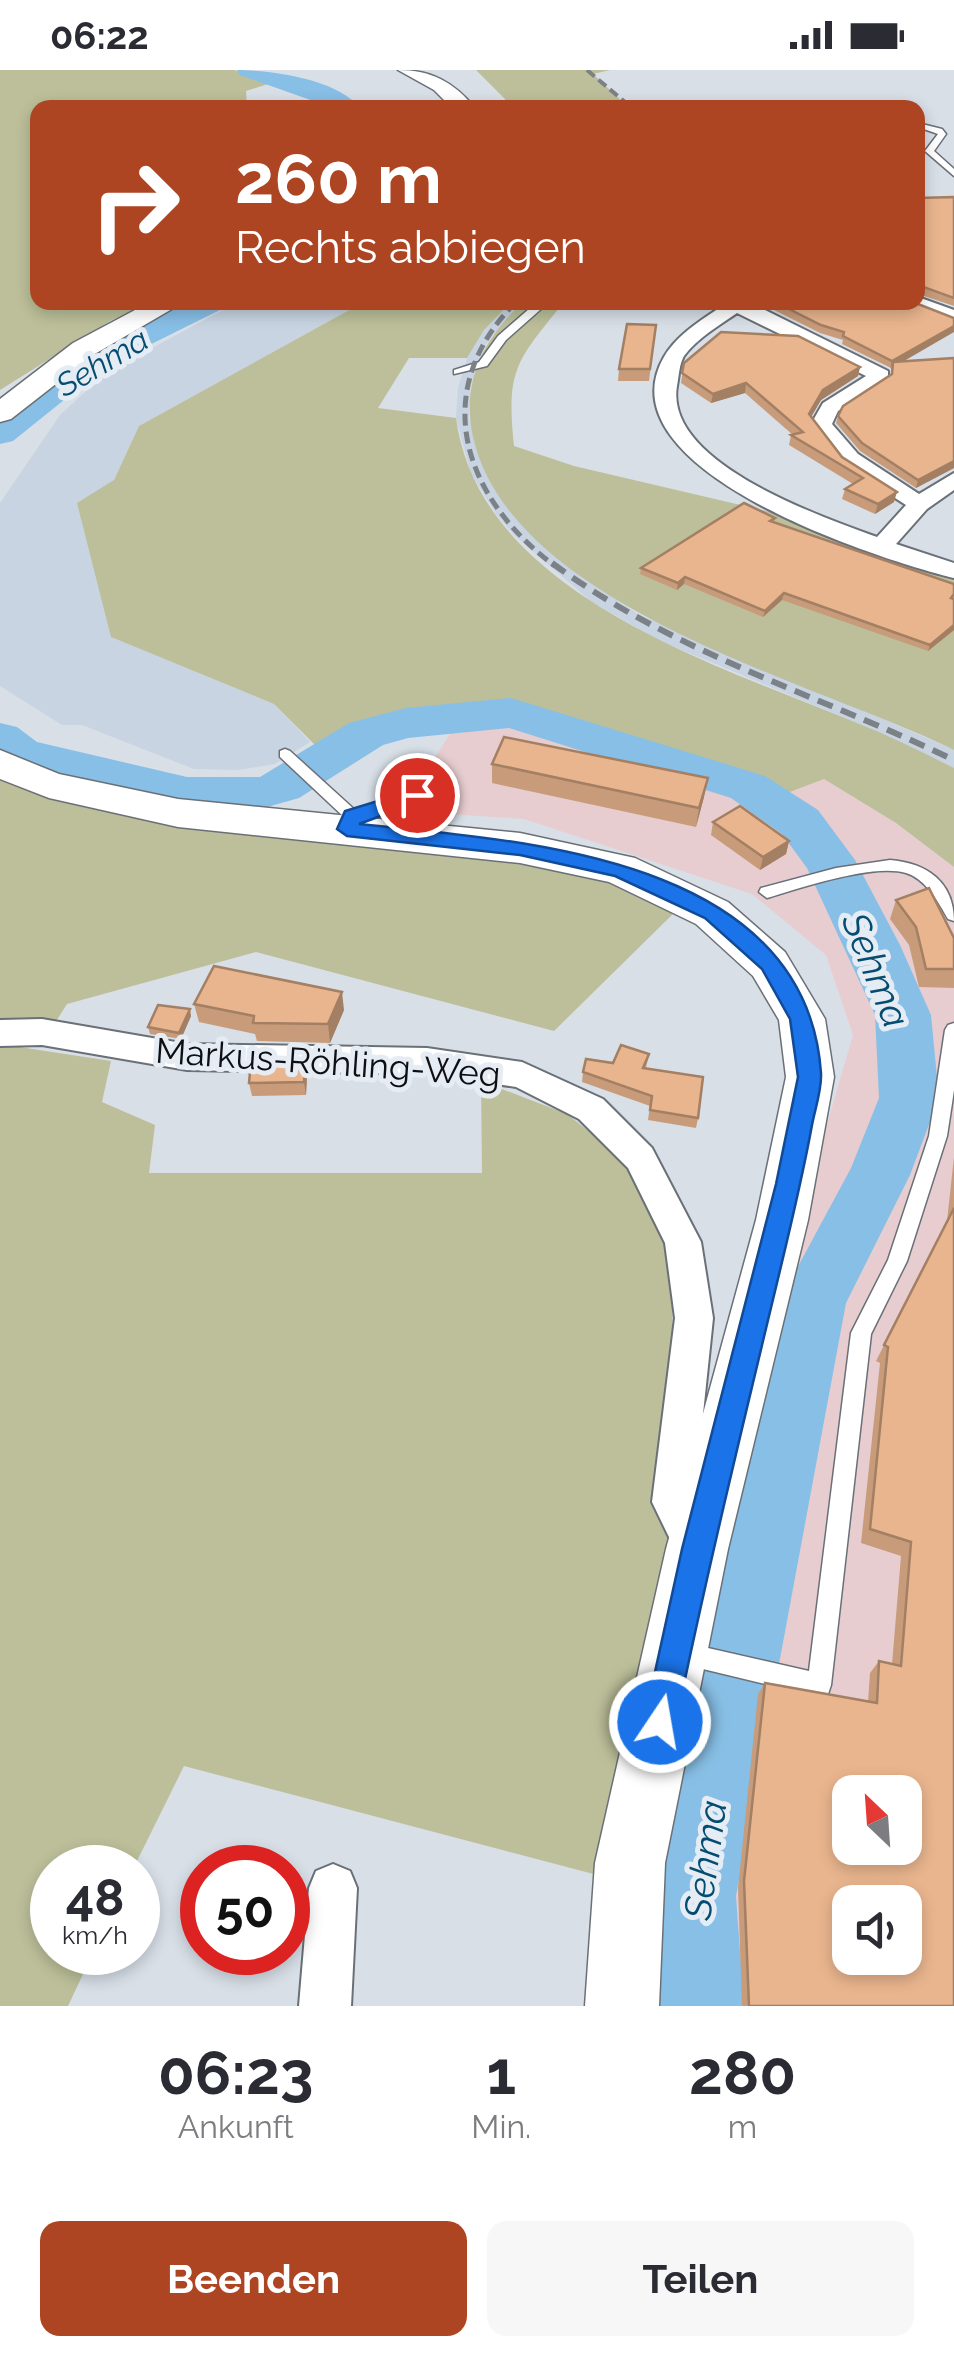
<!DOCTYPE html>
<html lang="de">
<head>
<meta charset="utf-8">
<style>
  :root { --surface:#fff; --page:#f7f7f7; --text:#2b2b33; --muted:#7c7c81; --accent:#ad4523 }
  body { margin:0; font-family:Raleway,sans-serif; background:var(--page); color:var(--text); height:100vh; display:flex; flex-direction:column; font-size:38px; white-space:nowrap }
  * { box-sizing:border-box; margin:0 }
  p { font-size:32px; color:var(--muted) }
  .icon { flex:none; width:55px; height:55px; fill:none; stroke:currentColor; stroke-width:2; stroke-linecap:round; stroke-linejoin:round }
  .map { position:relative; height:1936px; overflow:hidden }
  .side { display:flex; flex-direction:column; background:var(--surface); flex:1 }
  .side>* { flex:none }
  .top-card { position:absolute; left:30px; top:30px; width:895px; height:210px; border-radius:20px; box-shadow:0 5px 15px #0003; background:#ad4523; color:#fff; overflow:hidden }
  .needle { width:65px; rotate:335deg }
  .fabs { position:absolute; left:832px; top:1705px; display:grid; gap:20px }
  .fabs a { display:grid; place-items:center; width:90px; height:90px; border-radius:20px; background:var(--surface); box-shadow:0 5px 15px #0003; font-size:50px }
  .speed { position:absolute; left:30px; top:1775px; display:flex; gap:20px; font-size:50px; font-weight:700; text-align:center }
  .speed>* { display:grid; place-content:center; width:130px; height:130px; border-radius:50%; background:var(--surface); box-shadow:0 5px 15px #0003; line-height:1 }
  .speed small { font-size:25px; font-weight:400 }
  .speed .limit { border:15px solid #d22; background:#fff; color:#111 }
  .pin { position:absolute; display:grid; place-items:center; width:85px; height:85px; color:#fff; margin:-42px; border:5px solid #fff; border-radius:50%; box-shadow:0 2px 10px #0007 }
  .me { position:absolute; width:110px; margin:-55px; rotate:12deg; stroke-linejoin:round; filter:drop-shadow(0 0 8px #0008) }
  .turn { display:flex; align-items:center; gap:35px; height:210px; padding:0 40px; font-size:45px }
  .turn .icon { width:130px; height:130px; stroke-width:2.5 }
  .turn b { display:block; font-size:70px; line-height:85px }
  .eta { display:flex; justify-content:space-evenly; align-items:center; height:170px; text-align:center }
  .eta b { font-size:60px; font-weight:700; line-height:70px }
  .button { display:flex; gap:20px; margin-top:auto; padding:20px 40px }
  .button a { flex:1; height:115px; border-radius:20px; background:var(--accent); color:#fff; font-size:40px; font-weight:700; line-height:115px; text-align:center }
  .button a+a { background:var(--page); color:var(--text) }
  .status { display:flex; justify-content:space-between; align-items:center; height:70px; padding:0 50px; background:var(--surface); direction:ltr }
  .status svg { height:28px; fill:currentColor }
  .map>svg:first-child { display:block }
  .built { fill:#c8d4e2 }
  .industrial { fill:#e7cdd0; fill-rule:evenodd }
  .green { fill:#bcbf99 }
  .lines { fill:none; stroke-linecap:round; stroke-linejoin:round }
  .river { fill:#88bfe6; fill-rule:evenodd }
  .service-casing { stroke:#6a7077; stroke-width:3 }
  .minor-casing { stroke:#6a7077; stroke-width:4 }
  .secondary-casing { stroke:#6a7077; stroke-width:3 }
  .service { fill:#fff; fill-rule:evenodd }
  .minor { fill:#fff; fill-rule:evenodd }
  .secondary { fill:#fff; fill-rule:evenodd }
  .rail-far2 { stroke:#7c8187; stroke-width:4; stroke-dasharray:10 5; stroke-linecap:butt }
  .rail-far1 { stroke:#7c8187; stroke-width:5; stroke-dasharray:12 6; stroke-linecap:butt }
  .rail { stroke:#7c8187; stroke-width:6; stroke-dasharray:16 9; stroke-linecap:butt }
  .wall { fill:#c89c7a }
  .shaded-wall { fill:#a37f63 }
  .building { fill:#e9b58e; stroke:#a37f63; stroke-width:2.5; fill-rule:evenodd }
  .route { fill:#1a73e8; stroke:#114b97; stroke-width:2.5 }
  .labels { text-anchor:middle; dominant-baseline:central; stroke-width:10; stroke-linejoin:round; paint-order:stroke }
  .far-water-label { font-size:32px; font-style:italic; fill:#044c71; stroke:#e5ecf4 }
  .street-label { font-size:35px; fill:#0d0f12; stroke:#e5ecf4 }
  .water-label { font-size:38px; font-style:italic; fill:#044c71; stroke:#e5ecf4 }
</style>
</head>
<body>
<div class="status"><b>06:22</b><svg viewBox="0 0 49 12"><path d="M0 12V9h3v3zM5 12V6h3v6zM10 12V3h3v9zM15 12V0h3v12zM26 1h20v11H26zM47 4h2v5h-2z"/></svg></div>
<div class="map">
<svg width="954" height="1936" viewBox="0 0 954 1936">
  <rect width="100%" height="100%" fill="#d8dfe7"/>
  <!-- built -->
  <path class="built" d="M236,233h126l-223,123 -25,54 -3,157 163,67 36,38 -35,22 -37,6 -44,-1 -112,-44h-20l-62,-39v-183l60,-88 47,-43z
    M510,233h12l-33,36 -10,19 -9,30 -1,30 8,33 34,59 19,22 48,43 60,39 312,134 4,2v18l-97,-45 -197,-82 -68,-39 -77,-66 -19,-22 -25,-41 -15,-55 2,-30 9,-30 17,-28z"/>
  <!-- industrial -->
  <path class="industrial" d="M511,643l255,88 58,-22 72,44 58,44v1139h-315l90,-545 124,-426 -27,-80 -74,-61 -228,-75 -123,-8 61,-96zM850,1722h55v56h-55zM850,1832h55v56h-55z"/>
  <!-- green -->
  <path class="green" d="M0,0h234l40,12 -28,9 1,16 -209,1v194l110,1 -38,18 -110,69z
    M476,0h134l-17,4 31,29 -119,4v-8z
    M362,233h148l-26,27 -17,28h-58l-31,50 78,10c23,176 263,247 401,305 33,13 65,29 97,45v99l-58,-44 -72,-44 -58,22 -255,-88 -105,10 -40,11 -40,22 -52,-52 -163,-67 -34,-134 37,-23 25,-54z
    M522,233h41c-47,59 -57,66 -49,143l60,20 205,48 175,63v173c-138,-68 -442,-142 -481,-313 -12,-55 10,-98 49,-134z
    M0,705l424,68 194,38 59,29 -123,121 -298,-79 -189,52 -12,19 -55,1z
    M0,974l111,17 -9,41 53,23 -6,48h333l-1,-92 86,33 57,45 48,87 2,309 -73,321 -417,-110 -50,101 -82,1v84l41,1 -25,53h-68z"/>
  <g class="lines">
    <!-- river -->
    <path class="river" d="M237,0c34,0 101,9 123,38h-27l-93,-33z
      M184,232h43l-5,7 -117,58 -92,74 -13,3v-29l81,-62z
      M511,628l254,78 53,34 37,50 45,85 31,70 8,83 -29,77 -64,128 -110,593 8,110h-90l-4,-110 130,-596 71,-132 28,-70 -4,-83 -68,-147 -25,-34 -51,-36 -222,-70 -101,10 -25,7 -84,53 -39,11h-73l-187,-47v-39l17,4 20,15 150,35h73l89,-54 57,-15z"/>
    <!-- service casing -->
    <g class="service-casing">
      <path id="service" d="M918,53l24,6 4,5 -12,17 20,18v7l-29,-25 13,-17 -20,-7z
        M537,232h12l-43,38 -19,26 -33,8v-4l25,-8 19,-26z
        M285,679l5,2 65,59 62,-20 7,5 -2,4 -64,20 -4,9h-10l-3,-4 3,-7 -64,-60v-6z
        M890,790c37,3 64,22 64,61l-6,-2c-9,-16 -22,-40 -42,-46 -32,-10 -106,15 -139,25l-8,-6 2,-4 75,-20z
        M954,953v67l-7,46 -40,125 -36,73 -40,351 -3,9 -9,3 -141,-34 -4,-8 4,-8 8,-4 123,28 42,-338 37,-73 41,-124 16,-106 3,-5z"/>
    </g>
    <!-- minor casing -->
    <g class="minor-casing">
      <path id="minor" d="M918,227l36,13v12l-44,-16 -3,-4h11z
        M728,232h21l139,69v8l-50,32 -6,13 26,30 61,40 35,-21v17l-27,19 -31,35 58,19v15c-74,-18 -355,-108 -290,-221 14,-24 41,-39 64,-55zM737,243l129,63 -43,27 -12,21 31,40 64,41 -29,32c-57,-21 -213,-74 -200,-151 2,-10 2,-21 7,-30 13,-18 36,-31 53,-43z
        M42,949l145,25 240,4 95,14 81,37 49,49 49,94 12,76 -19,182 24,49 -6,15 -15,6 -15,-6 -30,-62 23,-184 -10,-75 -37,-75 -49,-49 -63,-32 -89,-13 -240,-4 -145,-25 -42,1v-26z
        M333,1794l17,7 7,17 -6,118h-52l10,-118 7,-17z"/>
    </g>
    <!-- secondary casing -->
    <g class="secondary-casing">
      <path id="secondary" d="M398,0c33,0 56,12 77,38h-23l-18,-18z
        M150,232h34l-91,53 -82,64 -11,3v-23l73,-56z
        M0,680l59,24 119,25 342,34 115,25 93,44 57,50 40,67 9,58 -26,143 -80,329 -63,314 -6,143h-74l10,-143 71,-314 90,-329 30,-143 -7,-57 -26,-44 -57,-52 -87,-42 -89,-19 -342,-36 -129,-29 -49,-19z"/>
    </g>
    <!-- service -->
    <use href="#service" class="service"/>
    <!-- minor -->
    <use href="#minor" class="minor"/>
    <!-- secondary -->
    <use href="#secondary" class="secondary"/>
    <!-- rail-far2 -->
    <path class="rail-far2" d="M587,0l45,38"/>
    <!-- rail-far1 -->
    <path class="rail-far1" d="M516,232c-88,88 -54,195 39,264"/>
    <!-- rail -->
    <path class="rail" d="M552,493c122,90 267,132 402,197"/>
  </g>
  <!-- wall -->
  <path class="wall" d="M954,127v109l-36,-12v-96z
    M758,232h155l-9,59 50,-3v110l-38,20 -56,-37 -24,-28 2,-7 53,-41v-7l-49,-24 1,-4 -23,-7z
    M656,255l-7,56h-31l1,-12z
    M684,293l176,4 -2,9 -37,24 -10,17 31,40 52,45 -19,12 -33,-15 3,-10 8,-5 -64,-39 2,-10h2l-48,-42 -34,10 -30,-20z
    M775,448l-1,4 180,62v46l-26,21 -146,-51 -19,17 -79,-33 -7,6 -37,-16 1,-6z
    M492,694l212,33 -8,30 -204,-44z
    M713,752l76,19 -3,13 -26,16 -49,-35z
    M896,830l58,38v50l-35,-1 -10,-42 -19,-26z
    M194,934l150,6 -14,33 -73,-2 -2,-7 -56,-12z
    M191,946l-10,23 -31,-5 -2,-7z
    M649,984l-3,14 52,50 -2,10 -48,-8 2,-14 -68,-24 1,-10z
    M305,993l2,13 -1,19 -54,1 -3,-13z
    M954,1087v849h-212l-4,-118 20,-194 7,-11 103,19 2,-29 9,-12 13,3 9,-108 -40,-13 19,-180 -4,-2 71,-140z"/>
  <!-- shaded-wall -->
  <path class="shaded-wall" d="M954,256v6l-62,36 1,-6 -3,7 2,-8z
    M860,297l-2,9 -37,24 -14,24 2,-10 14,-24z
    M746,313l-1,10 -34,10 2,-9z
    M954,391v7l-38,20 2,-8z
    M897,422l-3,10 -19,12 3,-10z
    M685,507l-1,7 -7,6 1,-7z
    M784,523l-2,7 -19,17 2,-6z
    M954,555v5l-26,21 2,-6z
    M708,708l-4,19 -8,30 3,-19z
    M789,771l-3,13 -26,16 3,-13z
    M342,922l2,18 -14,33 -2,-19z
    M190,939l1,7 -10,23 -2,-6z
    M305,993l2,13 -1,19 -2,-13z"/>
  <!-- building -->
  <path class="building" d="M954,127v101l-33,-12 -3,1v-89z
    M775,232h138l41,16v8l-62,35 -49,-25 1,-4 -23,-7z
    M627,254l29,1 -6,44h-31z
    M721,262l77,4 62,31 -37,23 -14,24 33,43 55,35 -19,12 -33,-15 18,-11 -72,-43 12,-3 -57,-49 -33,11 -31,-21 2,-10z
    M954,288v103l-36,19 -56,-37 -24,-27 5,-10 49,-32 1,-12z
    M744,433l31,15 -5,3 184,63v10l-3,4 3,1v26l-24,20 -146,-52 -19,18 -80,-34 -7,6 -37,-15z
    M504,667l204,41 -9,30 -207,-44z
    M740,736l49,35 -26,16 -50,-35z
    M929,818l25,50v31h-28l-10,-42 -20,-27z
    M214,896l128,26 -14,32 -75,-1 1,-7 -60,-12z
    M158,935l32,4 -11,24 -31,-6z
    M621,975l28,9 -6,14 60,9 -5,41 -48,-8 2,-14 -69,-24 3,-13 27,4z
    M251,992l54,1 -1,19 -55,1z
    M954,1138v798h-205l-5,-125 21,-198 112,20 2,-42 22,5 10,-124 -41,-13 18,-182 -4,-2zM850,1722h55v56h-55zM850,1832h55v56h-55z"/>
  <!-- route -->
  <path class="route" d="M417,719l7,1v10l-65,24c163,17 447,32 462,249 1,16 -6,36 -9,52 -10,55 -23,108 -36,162 -35,145 -70,290 -100,435l-4,12 -12,4 -11,-4 -5,-12 38,-173 94,-365 22,-107 -8,-58 -28,-50 -57,-51 -90,-42 -95,-21 -173,-19 -10,-7 8,-18z"/>
  <g class="labels">
    <!-- far-water labels -->
    <g class="far-water-label">
      <text transform="translate(102 292) rotate(-31)">Sehma</text>
    </g>
    <!-- street labels -->
    <g class="street-label">
      <text transform="translate(328 992) rotate(4)">Markus-Röhling-Weg</text>
    </g>
    <!-- water labels -->
    <g class="water-label">
      <text transform="translate(876 900) rotate(68)">Sehma</text>
      <text transform="translate(705 1790) rotate(-82)">Sehma</text>
    </g>
  </g>
</svg>
<div class="fabs">
<a><svg class="needle" viewBox="-14 -14 28 28"><path d="M0-13l5 13h-10z" fill="#e53935"/><path d="M0 13l5-13h-10z" fill="#7c7c81"/></svg></a>
<a><svg class="icon" aria-label="sound" viewBox="0 0 24 24"><path d="M4 9h4l5-4v14l-5-4H4zM17 9q2 3 0 6"/></svg></a>
</div>
<div class="speed"><div>48<small>km/h</small></div><div class="limit">50</div></div>
<div class="pin" style="left:417px;top:725px;background:#d93025"><svg class="icon" aria-label="arrive" viewBox="0 0 24 24"><path d="M6 21V4h12l-3 4 3 4H6"/></svg></div>
<svg class="me" style="left:660px;top:1652px" viewBox="-20 -20 40 40"><circle r="17" fill="#1a73e8" stroke="#fff" stroke-width="3"/><path d="M0-11L8 9 0 5-8 9z" fill="#fff"/></svg>
<div class="top-card">
<div class="turn"><svg class="icon" aria-label="right" viewBox="0 0 24 24"><path d="M7 20v-9h11M14 6l5 5-5 5"/></svg><div><b>260 m</b>Rechts abbiegen</div></div>
</div>
</div>
<section class="side">
<div class="eta">
<div><b>06:23</b><p>Ankunft</p></div>
<div><b>1</b><p>Min.</p></div>
<div><b>280</b><p>m</p></div>
</div>
<div class="button"><a>Beenden</a><a>Teilen</a></div>
</section>
</body>
</html>
